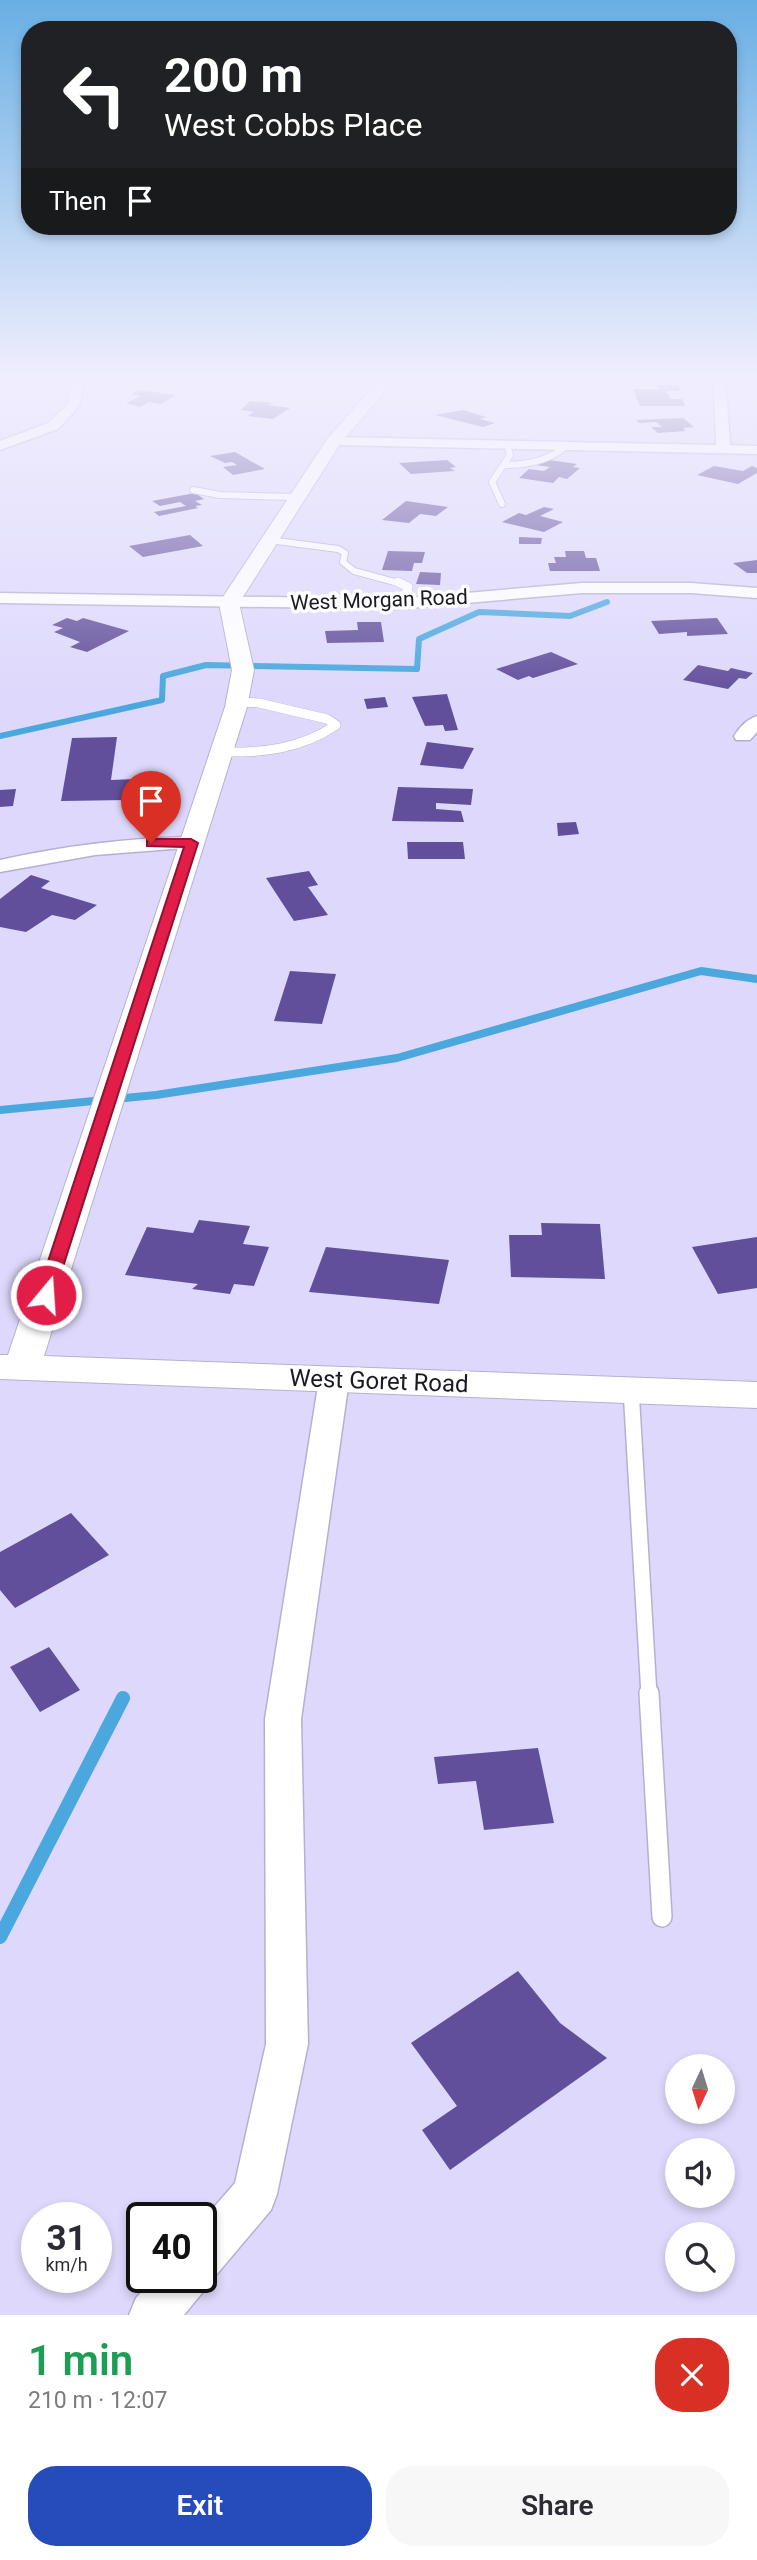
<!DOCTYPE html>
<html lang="en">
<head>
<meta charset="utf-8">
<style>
  :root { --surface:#fff; --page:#f7f7f7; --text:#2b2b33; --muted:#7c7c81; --accent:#264cbb }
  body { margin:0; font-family:Roboto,sans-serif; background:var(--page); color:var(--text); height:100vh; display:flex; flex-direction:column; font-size:26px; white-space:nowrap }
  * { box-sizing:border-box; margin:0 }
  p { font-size:23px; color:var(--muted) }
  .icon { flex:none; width:38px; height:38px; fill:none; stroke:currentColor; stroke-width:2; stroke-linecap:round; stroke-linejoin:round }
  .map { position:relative; height:2315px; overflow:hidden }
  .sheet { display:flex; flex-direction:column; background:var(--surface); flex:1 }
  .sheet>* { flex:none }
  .top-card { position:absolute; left:21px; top:21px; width:716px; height:214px; border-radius:28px; box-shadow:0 4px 10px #0003; background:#202124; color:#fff; overflow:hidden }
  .needle { width:46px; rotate:184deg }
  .controls { position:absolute; left:665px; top:2054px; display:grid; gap:14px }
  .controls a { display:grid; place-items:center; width:70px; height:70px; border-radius:50%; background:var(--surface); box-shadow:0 4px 10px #0003; font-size:35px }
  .speed { position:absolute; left:21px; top:2202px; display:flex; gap:14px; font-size:35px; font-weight:700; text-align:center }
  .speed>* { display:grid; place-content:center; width:91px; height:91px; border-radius:50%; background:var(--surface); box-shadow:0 4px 10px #0003; line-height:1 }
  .speed small { font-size:18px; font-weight:400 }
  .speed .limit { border:4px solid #111; border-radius:10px; background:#fff; color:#111 }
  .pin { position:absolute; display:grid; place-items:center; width:60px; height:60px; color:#fff; margin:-72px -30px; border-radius:50% 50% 50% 0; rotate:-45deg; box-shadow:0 0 7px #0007 }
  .pin .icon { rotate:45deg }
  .me { position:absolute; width:77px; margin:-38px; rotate:18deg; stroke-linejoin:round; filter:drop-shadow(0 0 5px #0008) }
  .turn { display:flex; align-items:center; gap:24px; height:147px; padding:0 28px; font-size:32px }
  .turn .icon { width:91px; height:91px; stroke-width:2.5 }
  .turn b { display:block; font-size:49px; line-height:60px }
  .then { display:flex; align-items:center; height:66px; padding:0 28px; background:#0003; gap:14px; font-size:26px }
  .round { display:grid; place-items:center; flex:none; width:74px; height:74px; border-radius:28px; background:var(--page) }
  .head { display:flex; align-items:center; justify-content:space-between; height:119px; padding:0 28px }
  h1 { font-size:42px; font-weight:600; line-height:52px; color:#1e9e55 }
  .primary-button { display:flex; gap:14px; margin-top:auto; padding:14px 28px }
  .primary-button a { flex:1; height:80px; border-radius:28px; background:var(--accent); color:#fff; font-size:28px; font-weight:600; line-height:80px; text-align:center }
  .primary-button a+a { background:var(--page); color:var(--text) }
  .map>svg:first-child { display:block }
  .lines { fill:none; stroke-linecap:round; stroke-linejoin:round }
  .stream-far2 { stroke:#4aa8de; stroke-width:6 }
  .stream-far1 { stroke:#4aa8de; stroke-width:8 }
  .stream { stroke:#4aa8de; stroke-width:14 }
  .building { fill:#614f9b }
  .service-far3-casing { stroke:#b5b0d2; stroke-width:8 }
  .service-far2-casing { stroke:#b5b0d2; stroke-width:10 }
  .service-far1-casing { stroke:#b5b0d2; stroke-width:18 }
  .service-casing { stroke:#b5b0d2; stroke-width:22 }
  .minor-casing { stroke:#b5b0d2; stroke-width:3 }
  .tertiary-casing { stroke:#b5b0d2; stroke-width:2 }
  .service-far3 { stroke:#fff; stroke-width:6 }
  .service-far2 { stroke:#fff; stroke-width:9 }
  .service-far1 { stroke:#fff; stroke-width:15 }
  .service { stroke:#fff; stroke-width:19 }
  .minor { fill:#fff; fill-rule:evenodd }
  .tertiary { fill:#fff; fill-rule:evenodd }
  .route { fill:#e11d48; stroke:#92132f; stroke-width:2 }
  .labels { text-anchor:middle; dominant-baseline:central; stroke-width:7; stroke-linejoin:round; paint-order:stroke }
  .far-street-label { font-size:21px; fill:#1b1825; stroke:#fff }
  .street-label { font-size:24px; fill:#1b1825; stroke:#fff }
</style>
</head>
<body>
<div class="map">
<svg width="757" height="2315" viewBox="0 0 757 2315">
  <rect width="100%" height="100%" fill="#ded9fc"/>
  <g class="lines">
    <!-- stream-far2 -->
    <path class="stream-far2" d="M0,736l162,-36 1,-24 43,-11 211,4 2,-30 60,-27 91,4 37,-14"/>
    <!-- stream-far1 -->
    <path class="stream-far1" d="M0,1110l156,-15 241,-37 304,-87 56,8"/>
    <!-- stream -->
    <path class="stream" d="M0,1937l123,-239"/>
  </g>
  <!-- building -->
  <path class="building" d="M305,373h18l-8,8 -41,-2 5,-5 23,2z
    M657,385h21l3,6h-14l3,8h12l3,7h-45l-7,-17h26z
    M139,390l37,5 -15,9 -12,-2 -9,5 -14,-4 15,-7 -10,-2z
    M250,401l23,2 -5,2 22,3 -17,11 -25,-3 6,-4 -13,-2z
    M463,410l23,7 -6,2 15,4 -12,4 -48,-12z
    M683,418l11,9 -11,1 3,3 -28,2 -7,-6h11l-6,-5 -17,1 -3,-3z
    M235,452l30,17 -32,6 -10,-8 14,-2 -5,-3 -7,1 -15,-7z
    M542,459l35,5 -4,3 7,1 -13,11 -8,-2 -6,6 -34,-5 10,-9 15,2 6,-4 -15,-2z
    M447,460l9,7 -6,1 5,3 -44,3 -12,-11z
    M714,466l29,5 9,-5 5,2v5l-19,11 -41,-9z
    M195,493l9,6 -9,2 7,4 -7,1 3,2 -39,8 -5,-4 32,-6 -6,-4 -20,4 -8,-5z
    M406,501l42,6 -12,9 -16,-2 -11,9 -27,-3z
    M544,507l10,2 -14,7 23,6 -19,10 -42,-10 17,-9 7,2z
    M190,535l13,11 -60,11 -14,-11z
    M519,537l23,1 -1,6h-22z
    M388,551l37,1 -3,11h-8l-2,8 -30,-1z
    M565,551h19l2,7h10l4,13h-50l-2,-8h8l-2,-6h12z
    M757,560v13h-10l-14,-10z
    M420,572l21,1 -1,12 -24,-1z
    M67,618l10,3 6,-3 46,13 -42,21 -17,-5 10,-5 -26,-10 9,-4 -11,-3z
    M717,618l11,16 -41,2v-4l-28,2 -8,-13z
    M357,622h24l3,20 -57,1 -2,-12 33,-1z
    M551,652l27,12 -45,14 -4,-2 -11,4 -22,-11z
    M698,665l30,6 3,-3 22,5 -7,6 -7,-1 -11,11 -45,-9z
    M447,694l11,36 -13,1 -2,-6 -18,1 -13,-29z
    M385,697l3,10 -21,2 -3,-10z
    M117,737l-6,43 24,-1 -2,17h20l-2,12h-24l1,-8 -67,1 11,-63z
    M427,742l47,6 -11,21 -43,-4z
    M398,787l75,2 -2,16 -35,-2v6l25,2 3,11 -72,-1z
    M16,789l-3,17 -13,1v-17z
    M576,822l3,12 -21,2 -1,-13z
    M407,842h56l2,17h-57z
    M309,871l9,14 -10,2 20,28 -34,6 -28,-43z
    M31,875l19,6 -9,7 56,17 -22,15 -23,-5 -26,17 -26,-5v-28z
    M290,971l46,3 -14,50 -48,-3z
    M199,1220l51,6 -7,18 26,3 -15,39 -20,-2 -4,10 -38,-5 6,-5 -73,-9 22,-48 46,6z
    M541,1223l59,1 5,55 -94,-2 -2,-42h33z
    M757,1237v51l-39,6 -26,-47z
    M326,1247l123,13 -10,44 -130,-12z
    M71,1513l38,42 -94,53 -15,-18v-38z
    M49,1647l31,43 -40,22 -30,-45z
    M538,1748l16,75 -70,7 -8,-49 -38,3 -4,-27z
    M518,1971l42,52 47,35 -157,112 -28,-40 35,-24 -46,-63z"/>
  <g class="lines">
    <!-- service-far3 casing -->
    <g class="service-far3-casing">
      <path id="service-far3" d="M390,373h3
        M504,465c23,0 46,-4 63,-20
        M193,490l27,5 76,2
        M502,504l-10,-22 18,-27 -3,-11
        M269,540l69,9 7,4 -2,9 11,9 48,13"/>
    </g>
    <!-- service-far2 casing -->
    <g class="service-far2-casing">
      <path id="service-far2" d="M389,603l18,-10 1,-6 -10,-5
        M221,752c42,1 80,-3 115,-27l-9,-6 -68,-16 -22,-1"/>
    </g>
    <!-- service-far1 casing -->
    <g class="service-far1-casing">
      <path id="service-far1" d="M631,1389l18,306"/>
    </g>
    <!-- service casing -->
    <g class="service-casing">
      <path id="service" d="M649,1693l13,224"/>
    </g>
    <!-- minor casing -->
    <g class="minor-casing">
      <path id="minor" d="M73,373h12l-5,32 -22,24 -58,21v-9l48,-18 20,-19z
        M705,373h12l9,15 4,57 27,1v8l-423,-9 -7,-4 7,-4 382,8 -2,-57z
        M582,583h109l66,5v10l-66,-5h-109l-186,16 -396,-6v-10l396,6z
        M757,716v16l-7,8h-14l-2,-4c5,-8 13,-17 23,-20z
        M191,837l7,2 3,4 -3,4 -103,8 -95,17v-12c63,-14 126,-22 191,-23z
        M334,1370l11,3 4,7 -48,339 7,325 -31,150 -6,16 -54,64 -8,4 -7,15 -18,22h-55l7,-17 19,-21h46v-55l34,-39 31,-139 -1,-325 54,-339 4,-7z"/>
    </g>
    <!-- tertiary casing -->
    <g class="tertiary-casing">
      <path id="tertiary" d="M385,373h15l-60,71 -101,159 15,67 -7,37 -203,649 713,26v26l-757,-29v-24h8l217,-648 7,-37 -13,-67 109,-165z"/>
    </g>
    <!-- service-far3 -->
    <use href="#service-far3" class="service-far3"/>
    <!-- service-far2 -->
    <use href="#service-far2" class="service-far2"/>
    <!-- service-far1 -->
    <use href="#service-far1" class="service-far1"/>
    <!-- service -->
    <use href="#service" class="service"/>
    <!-- minor -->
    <use href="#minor" class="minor"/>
    <!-- tertiary -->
    <use href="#tertiary" class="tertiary"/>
  </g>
  <!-- sky -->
  <linearGradient id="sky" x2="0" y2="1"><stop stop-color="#69afe4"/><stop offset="0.54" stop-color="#f0eefe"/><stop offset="1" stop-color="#f0eefe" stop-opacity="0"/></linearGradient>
  <rect width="757" height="697" fill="url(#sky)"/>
  <!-- route -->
  <path class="route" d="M151,839h40l7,4 -144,452 -8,6 -9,-6 147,-448 -37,-1v-6z"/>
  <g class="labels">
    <!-- far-street labels -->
    <g class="far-street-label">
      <text transform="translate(379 600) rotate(-2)">West Morgan Road</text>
    </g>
    <!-- street labels -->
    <g class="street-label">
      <text transform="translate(379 1381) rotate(2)">West Goret Road</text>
    </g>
  </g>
</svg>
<div class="controls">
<a><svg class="needle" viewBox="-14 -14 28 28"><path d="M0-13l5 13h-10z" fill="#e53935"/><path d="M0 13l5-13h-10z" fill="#7c7c81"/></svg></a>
<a><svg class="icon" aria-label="sound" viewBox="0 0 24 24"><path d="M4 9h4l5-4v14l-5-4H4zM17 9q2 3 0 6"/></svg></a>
<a><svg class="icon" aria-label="search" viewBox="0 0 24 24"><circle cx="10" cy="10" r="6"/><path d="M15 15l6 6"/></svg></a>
</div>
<div class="speed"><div>31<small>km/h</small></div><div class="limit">40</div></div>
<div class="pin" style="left:151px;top:843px;background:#d93025"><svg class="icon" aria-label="arrive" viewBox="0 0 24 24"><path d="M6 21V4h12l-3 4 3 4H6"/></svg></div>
<svg class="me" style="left:46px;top:1295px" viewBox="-20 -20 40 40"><circle r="17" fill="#e11d48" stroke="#fff" stroke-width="3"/><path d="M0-11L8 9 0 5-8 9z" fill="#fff"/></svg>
<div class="top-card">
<div class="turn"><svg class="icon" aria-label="left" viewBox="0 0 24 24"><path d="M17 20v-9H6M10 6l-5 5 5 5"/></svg><div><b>200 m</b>West Cobbs Place</div></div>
<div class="then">Then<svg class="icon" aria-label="arrive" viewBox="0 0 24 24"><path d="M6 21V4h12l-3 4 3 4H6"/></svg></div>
</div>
</div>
<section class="sheet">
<div class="head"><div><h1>1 min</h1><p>210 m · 12:07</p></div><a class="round" style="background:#d93025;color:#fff"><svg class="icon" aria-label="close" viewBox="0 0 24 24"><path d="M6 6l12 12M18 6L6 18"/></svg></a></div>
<div class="primary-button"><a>Exit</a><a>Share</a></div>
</section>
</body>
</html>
